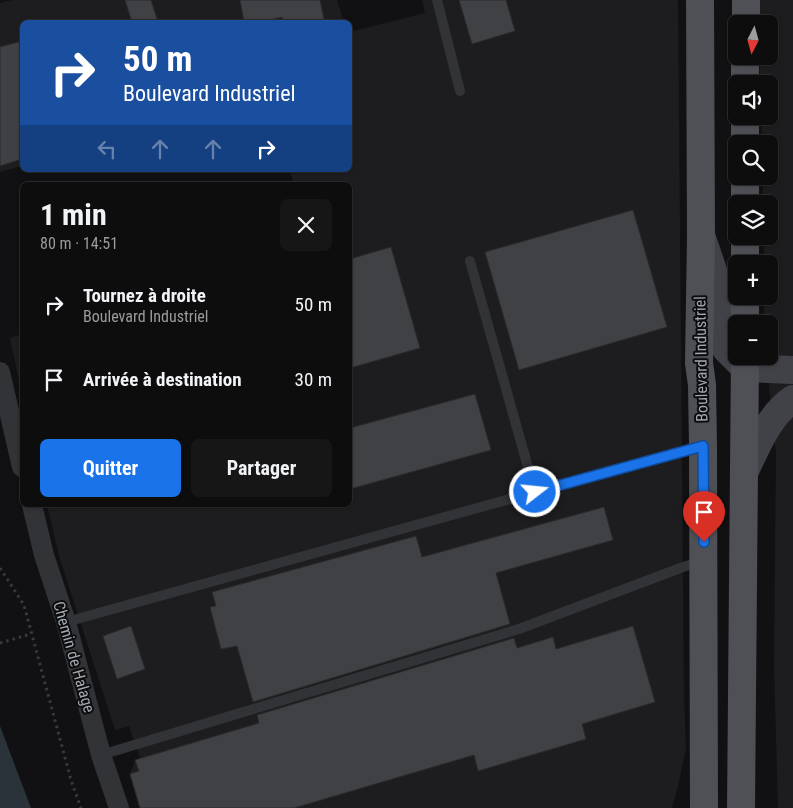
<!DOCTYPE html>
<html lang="fr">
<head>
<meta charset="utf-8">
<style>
  :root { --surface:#0d0d0e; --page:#161617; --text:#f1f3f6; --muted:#9a9c9e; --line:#2d2d2e; --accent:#1a73e8 }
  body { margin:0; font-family:"Roboto Condensed",sans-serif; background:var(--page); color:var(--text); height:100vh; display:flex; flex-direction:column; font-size:19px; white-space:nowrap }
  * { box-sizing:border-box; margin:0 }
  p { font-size:16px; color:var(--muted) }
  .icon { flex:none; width:28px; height:28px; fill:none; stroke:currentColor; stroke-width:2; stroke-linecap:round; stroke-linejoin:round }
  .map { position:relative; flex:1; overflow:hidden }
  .details { position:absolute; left:20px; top:182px; width:332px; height:325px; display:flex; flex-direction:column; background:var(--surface); border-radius:8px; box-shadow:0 1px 4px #0004,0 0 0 1px var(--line) }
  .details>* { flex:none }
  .top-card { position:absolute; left:20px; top:20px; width:332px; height:152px; border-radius:8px; box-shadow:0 1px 4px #0004,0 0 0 1px var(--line); background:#1a4fa0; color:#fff; overflow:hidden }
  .needle { width:32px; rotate:186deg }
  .fabs { position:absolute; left:728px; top:15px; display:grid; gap:10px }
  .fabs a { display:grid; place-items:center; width:50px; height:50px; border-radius:8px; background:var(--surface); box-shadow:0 1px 4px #0004,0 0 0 1px var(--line); font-size:25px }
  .pin { position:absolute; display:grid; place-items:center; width:42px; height:42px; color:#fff; margin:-51px -21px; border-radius:50% 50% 50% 0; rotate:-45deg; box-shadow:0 0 5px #0007 }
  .pin .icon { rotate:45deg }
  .me { position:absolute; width:55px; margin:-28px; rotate:74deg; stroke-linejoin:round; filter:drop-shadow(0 0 4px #0008) }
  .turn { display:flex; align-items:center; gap:18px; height:105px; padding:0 20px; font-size:22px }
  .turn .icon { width:65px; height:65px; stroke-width:2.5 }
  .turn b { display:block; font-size:35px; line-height:42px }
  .lanes { display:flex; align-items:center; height:48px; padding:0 20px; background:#0003; justify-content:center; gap:25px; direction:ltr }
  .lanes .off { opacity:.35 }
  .round { display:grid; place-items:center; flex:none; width:52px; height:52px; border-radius:8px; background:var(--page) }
  .summary { display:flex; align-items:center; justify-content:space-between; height:85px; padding:0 20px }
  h1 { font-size:30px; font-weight:700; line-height:38px }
  .cta { display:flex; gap:10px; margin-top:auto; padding:10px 20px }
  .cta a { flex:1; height:58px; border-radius:8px; background:var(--accent); color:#fff; font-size:20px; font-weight:700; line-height:58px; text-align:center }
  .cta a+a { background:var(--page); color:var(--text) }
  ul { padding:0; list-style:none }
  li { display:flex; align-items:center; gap:15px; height:75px; padding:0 20px }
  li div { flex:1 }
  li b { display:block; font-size:19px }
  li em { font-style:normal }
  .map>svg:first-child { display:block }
  .built { fill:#1d1d1f }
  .water { fill:#2b333a }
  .building { fill:#404145; stroke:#2b2b2e }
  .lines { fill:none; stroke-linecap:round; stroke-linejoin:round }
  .path { stroke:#383a3e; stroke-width:3; stroke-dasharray:2.5 4; stroke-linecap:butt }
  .lane { stroke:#323337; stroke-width:10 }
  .street { stroke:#323337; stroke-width:20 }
  .secondary { stroke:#414247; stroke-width:28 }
  .primary { stroke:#4f5056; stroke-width:28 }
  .route-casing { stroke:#114b97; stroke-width:12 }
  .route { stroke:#1a73e8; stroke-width:9 }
  .labels { text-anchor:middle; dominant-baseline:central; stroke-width:4; stroke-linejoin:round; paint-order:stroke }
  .street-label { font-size:16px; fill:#a3a7b2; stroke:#0c0c0d }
</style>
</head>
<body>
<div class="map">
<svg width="793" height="808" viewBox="0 0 793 808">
  <rect width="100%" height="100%" fill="#111113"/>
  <!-- built -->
  <path class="built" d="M12,0h325l7,22h-322v144l-22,6v-169z
    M422,0h256l6,696 2,52 -8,38 -6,22h-532l-10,-34 5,-14 5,-2 -11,-32 -14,4 -56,-174 -12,-51h303v-320h-56l-4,-15h60v-138l75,-19z
    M758,0h35v808h-15l-4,-142 2,-212 -10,-98h3v-32h-5v-28h5v-32h-5v-28h5v-32h-6v-28h6v-32h-7l-1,-28h8v-32h-9v-28h9v-32h-10z
    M22,334v61l-12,-57z"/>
  <!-- water -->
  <path class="water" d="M0,726l31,82h-31z"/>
  <!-- building -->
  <path class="building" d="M125,0h26l7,22h-26z
    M240,0h80l4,19 -13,3h-28l-1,-5 -20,5h-18z
    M459,0h47l9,31 -43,13z
    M22,41v118l-22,7v-119z
    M633,210l34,117 -148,43 -34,-118z
    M391,247l29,101 -70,20v-109z
    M475,394l16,56 -141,39v-61z
    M604,507l9,33 -117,33 14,51 -257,78 -16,-56 -16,3 -11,-42 6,-1 -4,-14 204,-56 6,21z
    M131,626l14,43 -28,10 -14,-43z
    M633,626l22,76 -73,22 4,15 -108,32 -4,-16 -180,53h-154l-10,-34 9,-3 -4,-11 124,-37 -2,-8 257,-77 3,10 36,-11 3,12z"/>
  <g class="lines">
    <!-- path -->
    <path class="path" d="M0,568l24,37 47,175 10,28
      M0,643l31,-9"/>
    <!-- lane -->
    <path class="lane" d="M437,0l23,91
      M470,261l65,231
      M66,622l635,-176
      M101,755l418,-126 164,-62 20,-6"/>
    <!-- street -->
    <path class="street" d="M0,372l22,95
      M32,505l12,50 22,67 35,133 18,53"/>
    <!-- secondary -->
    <path class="secondary" d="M702,238l17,50 2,50 5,11 19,19 48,2
      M745,471c12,-25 24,-56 48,-72"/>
    <!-- primary -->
    <path class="primary" d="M700,0l1,236 -2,127 3,22 1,61 1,362
      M746,24v-24
      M745,84v-28
      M745,144v-28
      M745,204v-28
      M745,264v-28
      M745,324v-28
      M741,808l4,-452"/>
  </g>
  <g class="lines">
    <!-- route casing -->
    <g class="route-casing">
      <path id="route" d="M535,492l168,-46 1,96"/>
    </g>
    <!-- route -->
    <use href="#route" class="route"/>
  </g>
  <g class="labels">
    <!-- street labels -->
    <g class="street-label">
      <text transform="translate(701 359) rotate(-91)">Boulevard Industriel</text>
      <text transform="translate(74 657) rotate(74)">Chemin de Halage</text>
    </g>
  </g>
</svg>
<div class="fabs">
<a><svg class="needle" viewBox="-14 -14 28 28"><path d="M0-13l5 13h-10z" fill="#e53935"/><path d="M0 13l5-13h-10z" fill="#9a9c9e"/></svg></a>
<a><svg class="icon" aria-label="sound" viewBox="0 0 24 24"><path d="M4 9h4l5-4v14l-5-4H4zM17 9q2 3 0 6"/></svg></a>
<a><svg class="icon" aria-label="search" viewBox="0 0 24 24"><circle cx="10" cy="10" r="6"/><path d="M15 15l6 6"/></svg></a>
<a><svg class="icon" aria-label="layers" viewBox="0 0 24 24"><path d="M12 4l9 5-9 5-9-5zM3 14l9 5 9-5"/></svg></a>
<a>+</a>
<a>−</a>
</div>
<div class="pin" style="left:704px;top:542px;background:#d93025"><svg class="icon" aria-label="arrive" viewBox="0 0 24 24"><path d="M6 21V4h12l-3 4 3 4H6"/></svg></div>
<svg class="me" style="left:535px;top:492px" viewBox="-20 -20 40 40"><circle r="17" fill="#1a73e8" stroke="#fff" stroke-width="3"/><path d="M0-11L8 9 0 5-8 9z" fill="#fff"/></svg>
<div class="top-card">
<div class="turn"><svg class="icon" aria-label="right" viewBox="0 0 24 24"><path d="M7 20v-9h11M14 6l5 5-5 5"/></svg><div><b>50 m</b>Boulevard Industriel</div></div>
<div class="lanes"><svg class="icon off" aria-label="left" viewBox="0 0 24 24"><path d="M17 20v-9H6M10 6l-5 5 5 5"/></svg><svg class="icon off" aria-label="ahead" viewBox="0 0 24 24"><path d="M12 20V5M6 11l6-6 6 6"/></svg><svg class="icon off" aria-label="ahead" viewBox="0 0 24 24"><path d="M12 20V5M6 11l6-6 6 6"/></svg><svg class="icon" aria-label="right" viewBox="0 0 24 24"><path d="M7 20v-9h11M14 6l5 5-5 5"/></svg></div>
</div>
<section class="details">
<div class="summary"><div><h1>1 min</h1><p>80 m · 14:51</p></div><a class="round"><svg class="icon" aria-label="close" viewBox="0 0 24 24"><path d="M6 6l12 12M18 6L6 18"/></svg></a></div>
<ul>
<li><svg class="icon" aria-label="right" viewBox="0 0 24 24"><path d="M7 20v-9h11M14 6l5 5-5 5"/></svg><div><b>Tournez à droite</b><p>Boulevard Industriel</p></div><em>50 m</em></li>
<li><svg class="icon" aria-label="arrive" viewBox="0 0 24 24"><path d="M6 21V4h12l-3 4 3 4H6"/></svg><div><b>Arrivée à destination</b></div><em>30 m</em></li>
</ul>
<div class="cta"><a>Quitter</a><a>Partager</a></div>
</section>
</div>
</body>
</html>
